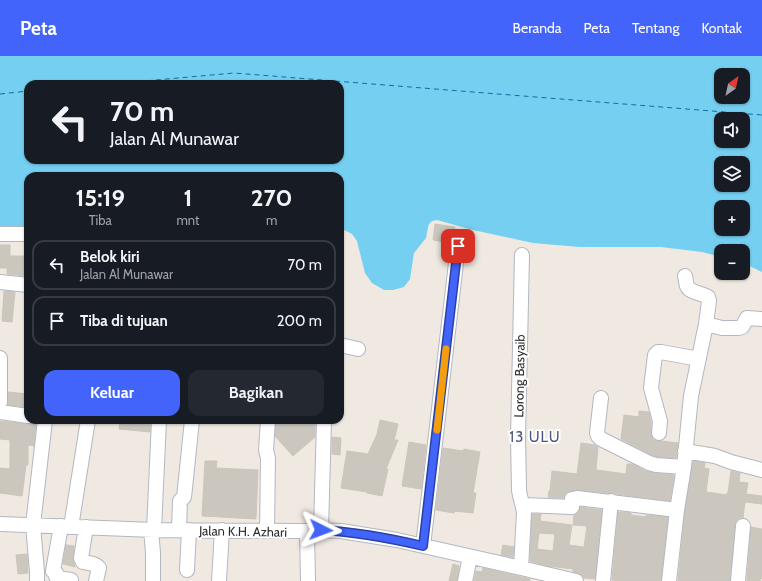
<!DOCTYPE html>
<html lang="id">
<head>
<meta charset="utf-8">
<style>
  :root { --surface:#171b24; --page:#242831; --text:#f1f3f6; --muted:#9ea1a6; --line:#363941; --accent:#4264fb }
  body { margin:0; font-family:Cabin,sans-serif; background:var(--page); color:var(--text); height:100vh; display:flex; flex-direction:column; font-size:15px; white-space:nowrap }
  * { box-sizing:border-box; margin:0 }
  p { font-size:13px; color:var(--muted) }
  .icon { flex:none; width:22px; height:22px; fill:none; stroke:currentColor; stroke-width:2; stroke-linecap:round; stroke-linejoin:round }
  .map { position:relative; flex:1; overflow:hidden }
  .drawer { position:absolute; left:24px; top:116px; width:320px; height:252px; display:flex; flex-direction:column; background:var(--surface); border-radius:12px; box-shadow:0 1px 3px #0004 }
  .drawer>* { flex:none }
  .guide { position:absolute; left:24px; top:24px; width:320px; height:84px; border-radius:12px; box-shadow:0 1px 3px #0004; background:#171b24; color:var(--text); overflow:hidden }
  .needle { width:26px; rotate:33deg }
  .fabs { position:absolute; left:714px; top:12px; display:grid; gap:8px }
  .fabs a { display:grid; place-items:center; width:36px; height:36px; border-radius:8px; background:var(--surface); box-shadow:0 1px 3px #0004; font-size:20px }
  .pin { position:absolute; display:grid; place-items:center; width:34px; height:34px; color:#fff; margin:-17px; border-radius:8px; box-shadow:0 2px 6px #0006 }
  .me { position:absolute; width:44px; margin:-22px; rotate:93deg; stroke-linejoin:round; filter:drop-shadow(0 0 3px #0008) }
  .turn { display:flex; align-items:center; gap:14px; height:84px; padding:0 20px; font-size:18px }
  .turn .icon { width:52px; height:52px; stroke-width:2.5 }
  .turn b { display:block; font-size:28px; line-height:34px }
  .eta { display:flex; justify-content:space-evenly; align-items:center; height:68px; text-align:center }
  .eta b { font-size:24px; font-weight:800; line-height:28px }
  .action { display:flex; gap:8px; margin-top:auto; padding:8px 20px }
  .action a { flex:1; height:46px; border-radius:12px; background:var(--accent); color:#fff; font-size:16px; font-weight:800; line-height:46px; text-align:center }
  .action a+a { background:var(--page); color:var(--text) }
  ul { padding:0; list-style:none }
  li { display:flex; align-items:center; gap:12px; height:50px; margin:0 8px 6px; padding:0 12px; border:2px solid var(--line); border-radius:12px }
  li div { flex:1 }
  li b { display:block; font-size:15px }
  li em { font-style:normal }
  header { display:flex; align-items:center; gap:24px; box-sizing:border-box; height:56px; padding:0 20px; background:var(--accent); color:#fff }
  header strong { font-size:19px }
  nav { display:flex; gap:22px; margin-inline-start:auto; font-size:14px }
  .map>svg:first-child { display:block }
  .water { fill:#75cff0; fill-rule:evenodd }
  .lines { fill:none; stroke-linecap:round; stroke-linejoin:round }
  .ferry { stroke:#0d6fa3; stroke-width:1; stroke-dasharray:5 4; stroke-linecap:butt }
  .building { fill:#cbc7bf; stroke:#cbc5ba; fill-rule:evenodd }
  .minor-casing { stroke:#b4b7c1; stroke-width:16 }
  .minor { stroke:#fff; stroke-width:14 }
  .route-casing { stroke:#2b41a3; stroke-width:10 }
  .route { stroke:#4264fb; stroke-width:7 }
  .slow { stroke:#f59e0b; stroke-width:7 }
  .labels { text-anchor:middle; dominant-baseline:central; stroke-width:4; stroke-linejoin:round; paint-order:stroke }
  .street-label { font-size:13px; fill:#2e2e2e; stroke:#fff }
  .quarter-label { font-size:15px; letter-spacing:1px; fill:#4d5680; stroke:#fff }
</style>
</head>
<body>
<header>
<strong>Peta</strong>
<nav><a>Beranda</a><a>Peta</a><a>Tentang</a><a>Kontak</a></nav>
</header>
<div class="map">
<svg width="762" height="525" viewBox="0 0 762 525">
  <rect width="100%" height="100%" fill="#efe9e1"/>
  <!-- water -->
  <path class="water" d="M0,0h762v216l-19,-9v-12h-22v6l-19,-5 -41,-5h-81l-47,-4 -60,-13 -36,-10 -5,1 -3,3 -1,3 -2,11 -12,15 -4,26 -6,8 -11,3h-9l-12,-7 -7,-10 -8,-32 -5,-7 -12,-6v-52h-312v51h-28zM721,19h22v22h-22zM28,28h312v76h-312zM721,63h22v22h-22zM721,107h22v22h-22zM721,151h22v22h-22z"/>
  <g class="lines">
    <!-- ferry -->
    <path class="ferry" d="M111,28l123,-11 528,42
      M0,38l28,-3"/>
  </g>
  <!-- building -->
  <path class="building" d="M435,168l20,3 -1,12 -4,4 -17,-3z
    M0,189h10v11h18v20l-21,-2v-6h-7z
    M4,235l11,1 -3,30 -10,-1z
    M8,336l20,2 -1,13 -19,-2z
    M639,355l10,1 2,10v11l2,7 5,1h4l16,2 -2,15 -19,-1 -5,-2 -31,-16 3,-24 15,2z
    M120,364h30v12l-31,-3z
    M276,364h39v17l-22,19 -18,-20z
    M380,364l18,4 -4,16h4l-12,29h2l-6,27 -15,-3v-1l-26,-4 6,-37 21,3 9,-20z
    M0,365l27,3h4l4,-3h1l-2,25 -6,-1v20h-2l-4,31 -22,-3v-25l10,1v-29l-10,-1z
    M332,381l9,1 -1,17 -8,-1z
    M409,386l17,3 -5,44 -19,-3z
    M581,387l14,2 3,2 -2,23 30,4 1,-10h6l12,7 9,2 20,2 -4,26 -54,-7 -4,-1h-4l-30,-3 -11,2 -2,3 -1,3 -16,-1 1,-6h1l2,-20 25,3z
    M443,392l20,3 1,-2 16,3 -7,41h3l-3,20 -18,-2 -1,2 -18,-3z
    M205,405h12l-1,7 42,2 -2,49 -54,-3z
    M693,405l12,2 -1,5 5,1 -3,23 21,3v-2h1l3,-22 9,2 -1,9 9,1 -2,11 16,2v8l-17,-2 -2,16h-4l-3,3 -1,4 -5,56h-52l7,-70z
    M580,451l22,3 -7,69 -11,-1 -2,-3 -9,-3v-3l-25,-3 -18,-5 2,-47h9l-1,7 32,4 -3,20 15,2 3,-21 -14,-1 1,-10 5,-3zM539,477l16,1 -2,17 -16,-2z
    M618,456l13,1v2l15,2v-2l22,2 -7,64h-41l-8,-1z
    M751,471l11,2v50l-1,-1 -1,3h-13z
    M66,489l8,1 -1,11 2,10 -12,-3z
    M503,489l11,2 -1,10 -12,-2z
    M27,498l1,19 -10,1 -2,-19z
    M453,508l6,2 -2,15h-8z
    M483,512l47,11v2h-56l2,-10 6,1z"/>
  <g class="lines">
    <!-- minor casing -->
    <g class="minor-casing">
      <path id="minor" d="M0,178h28
        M0,226l28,3
        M706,268l16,4h17l3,-1 5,-9 15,1
        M340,289l18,4
        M0,302v44
        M601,342l-4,35 1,3 3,3 48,24 7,2 28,2
        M0,356l28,4
        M659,377l1,-12 -9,-33 4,-33 3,-3h3l38,7
        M685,395l30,5 16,6 31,8
        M524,449l48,2v-8l5,-1 100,12
        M0,468l154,6 151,1 16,-1 20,1 56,9 124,28 55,13
        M61,470l-8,45 3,2v3l1,2 14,2
        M71,471l17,-107
        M86,471l-5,31 2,4c6,1 13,2 16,6l-3,13
        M151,473l2,24v28
        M154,474l5,-110
        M179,474l1,-29 4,-4 1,-9 7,-68
        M321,474l3,-110
        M267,475l1,-73 -2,-8 2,-30
        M307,475l1,50
        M423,490l35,-300
        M521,512l3,-55c-1,-8 -4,-15 -5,-23l-1,-52 4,-183
        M187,514l2,-40
        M37,525v-9l-4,-47 12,-105
        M219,525l3,-51
        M465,525l5,-24
        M603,525l8,-80
        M669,525l8,-71 7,-43 7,-71 15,-72 3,-23 -1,-4c-6,-4 -18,-4 -21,-11 -1,-2 -1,-6 -2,-10
        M738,525l5,-55"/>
    </g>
    <!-- minor -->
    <use href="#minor" class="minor"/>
  </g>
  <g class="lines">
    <!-- route casing -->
    <g class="route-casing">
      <path id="route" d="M321,474c35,2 68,8 102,16l35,-300"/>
    </g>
    <!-- route -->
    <use href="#route" class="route"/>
    <!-- slow -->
    <path class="slow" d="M437,374l9,-81"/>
  </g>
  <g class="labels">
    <!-- street labels -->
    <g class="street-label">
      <text transform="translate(519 320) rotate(-89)">Lorong Basyaib</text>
      <text transform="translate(243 475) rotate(1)">Jalan K.H. Azhari</text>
    </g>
    <!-- quarter labels -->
    <g class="quarter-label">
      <text x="535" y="381">13 ULU</text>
    </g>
  </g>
</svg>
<div class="fabs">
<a><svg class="needle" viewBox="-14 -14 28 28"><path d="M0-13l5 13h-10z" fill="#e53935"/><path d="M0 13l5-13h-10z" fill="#9ea1a6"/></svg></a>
<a><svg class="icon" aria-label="sound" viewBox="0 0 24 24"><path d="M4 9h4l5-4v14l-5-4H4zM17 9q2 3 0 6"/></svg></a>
<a><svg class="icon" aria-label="layers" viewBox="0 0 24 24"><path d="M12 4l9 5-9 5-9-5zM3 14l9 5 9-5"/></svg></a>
<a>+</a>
<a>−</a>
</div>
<div class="pin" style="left:458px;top:190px;background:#d93025"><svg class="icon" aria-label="arrive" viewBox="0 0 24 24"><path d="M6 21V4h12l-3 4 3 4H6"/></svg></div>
<svg class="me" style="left:321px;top:474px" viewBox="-20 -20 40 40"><path d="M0-17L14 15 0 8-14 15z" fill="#4264fb" stroke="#fff" stroke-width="4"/></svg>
<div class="guide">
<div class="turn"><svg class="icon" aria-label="left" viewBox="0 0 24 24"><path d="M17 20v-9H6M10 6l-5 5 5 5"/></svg><div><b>70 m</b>Jalan Al Munawar</div></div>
</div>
<section class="drawer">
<div class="eta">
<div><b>15:19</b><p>Tiba</p></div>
<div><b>1</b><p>mnt</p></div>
<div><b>270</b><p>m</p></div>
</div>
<ul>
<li><svg class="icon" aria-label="left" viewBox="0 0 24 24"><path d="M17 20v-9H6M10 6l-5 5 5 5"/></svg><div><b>Belok kiri</b><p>Jalan Al Munawar</p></div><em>70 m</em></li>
<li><svg class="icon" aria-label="arrive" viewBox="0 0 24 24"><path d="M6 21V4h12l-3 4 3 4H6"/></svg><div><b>Tiba di tujuan</b></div><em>200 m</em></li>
</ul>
<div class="action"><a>Keluar</a><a>Bagikan</a></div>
</section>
</div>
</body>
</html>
